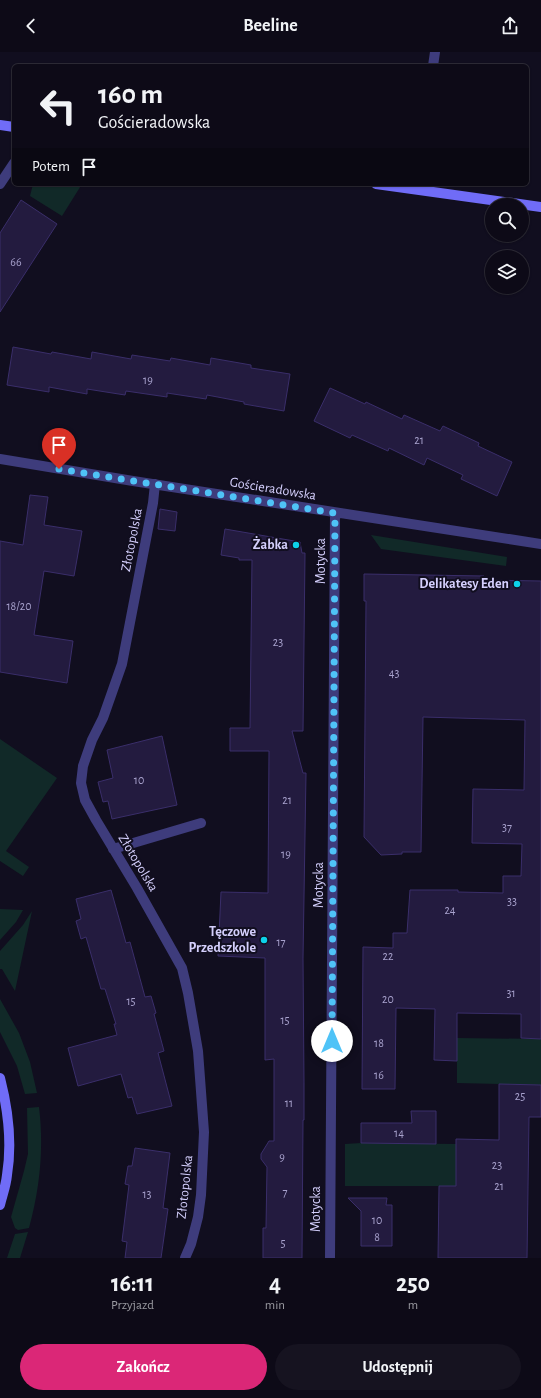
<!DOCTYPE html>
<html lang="pl">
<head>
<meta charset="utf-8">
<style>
  :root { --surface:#0d0a17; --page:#161320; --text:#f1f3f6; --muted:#9a9aa1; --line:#2d2b36; --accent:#db2777 }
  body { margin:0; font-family:"Alegreya Sans",sans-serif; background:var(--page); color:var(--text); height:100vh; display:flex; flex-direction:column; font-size:15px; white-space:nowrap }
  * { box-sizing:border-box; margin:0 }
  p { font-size:13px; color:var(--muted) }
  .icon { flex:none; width:22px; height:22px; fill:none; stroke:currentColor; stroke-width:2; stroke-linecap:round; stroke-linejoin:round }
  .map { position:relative; height:1206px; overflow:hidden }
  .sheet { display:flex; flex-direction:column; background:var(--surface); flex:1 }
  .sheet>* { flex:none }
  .guide { position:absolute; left:12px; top:12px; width:517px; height:122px; border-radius:6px; box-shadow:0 1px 3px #0004,0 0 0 1px var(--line); background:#0d0a17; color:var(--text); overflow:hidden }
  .tools { position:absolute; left:485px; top:146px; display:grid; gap:8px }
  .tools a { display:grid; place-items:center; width:44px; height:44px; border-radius:50%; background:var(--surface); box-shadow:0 1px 3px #0004,0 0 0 1px var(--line); font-size:20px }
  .pin { position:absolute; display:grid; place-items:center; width:34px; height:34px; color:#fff; margin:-41px -17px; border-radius:50% 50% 50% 0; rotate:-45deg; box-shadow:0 0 4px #0007 }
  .pin .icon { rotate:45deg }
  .me { position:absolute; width:44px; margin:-22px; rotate:0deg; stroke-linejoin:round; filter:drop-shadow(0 0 3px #0008) }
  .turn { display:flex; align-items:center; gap:14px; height:84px; padding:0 20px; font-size:18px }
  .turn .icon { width:52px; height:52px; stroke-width:2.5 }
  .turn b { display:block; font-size:28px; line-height:34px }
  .then { display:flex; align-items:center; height:38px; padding:0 20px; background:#0003; gap:8px; font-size:15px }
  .eta { display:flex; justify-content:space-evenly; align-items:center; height:68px; text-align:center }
  .eta b { font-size:24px; font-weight:600; line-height:28px }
  .primary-button { display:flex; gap:8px; margin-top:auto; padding:8px 20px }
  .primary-button a { flex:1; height:46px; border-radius:24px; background:var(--accent); color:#fff; font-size:16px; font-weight:600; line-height:46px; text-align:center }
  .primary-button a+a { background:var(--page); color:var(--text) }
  header { display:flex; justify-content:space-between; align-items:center; height:52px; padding:0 20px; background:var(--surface); font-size:18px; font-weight:600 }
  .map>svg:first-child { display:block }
  .green { fill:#112928 }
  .building { fill:#231b3f; stroke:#3a2e6a }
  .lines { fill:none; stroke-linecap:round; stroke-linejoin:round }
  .lane { stroke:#3e3c7c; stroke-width:10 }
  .street { stroke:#3e3c7c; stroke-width:10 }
  .secondary { stroke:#706cf7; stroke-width:10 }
  .route { stroke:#4fc3f7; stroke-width:7; stroke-dasharray:0 12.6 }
  .poi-dot { fill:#0dd2ea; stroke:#110e1f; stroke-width:1.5 }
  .labels { text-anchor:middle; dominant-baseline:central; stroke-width:4; stroke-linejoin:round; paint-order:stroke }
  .number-label { font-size:12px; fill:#a8a2cd }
  .street-label { font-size:14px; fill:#d4cffc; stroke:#110e1f }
  .poi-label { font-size:14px; font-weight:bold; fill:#d4cffc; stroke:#110e1f; text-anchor:end }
</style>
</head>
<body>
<header><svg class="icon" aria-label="back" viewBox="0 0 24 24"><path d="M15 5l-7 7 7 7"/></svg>Beeline<svg class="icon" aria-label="share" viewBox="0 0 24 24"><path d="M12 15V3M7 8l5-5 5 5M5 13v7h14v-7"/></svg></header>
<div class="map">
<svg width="541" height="1206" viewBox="0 0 541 1206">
  <rect width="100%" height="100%" fill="#110e1f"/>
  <!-- green -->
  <path class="green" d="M33,132h49l-20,32 -32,-20z
    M371,483l136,22 -1,9 -125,-17z
    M0,687l57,39 -51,73 23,16 -6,9 -23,-15z
    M0,857l23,1 -7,12 -16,18z
    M32,859l-17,80 -13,-22h-2v-18l23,-26z
    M0,947l19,34 11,29 7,31 -12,1 -8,-28 -17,-34z
    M457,986l84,1v46l-84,-2z
    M39,1055c5,41 1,81 -10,121l-11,2 -3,-2 -4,-11 13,-46 4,-17 -1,-46z
    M361,1091l95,1v42h-111v-42z
    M28,1180l-8,26h-13l8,-24z"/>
  <!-- building -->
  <path class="building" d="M21,148l36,24 -57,88v-79z
    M13,295l38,7 1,-2 39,7 1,-7 39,7 1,-4 38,6 1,-3 39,7 1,-7 40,7v3l39,6 -6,37 -40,-7v-2l-37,-7 -1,4 -39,-6v4l-41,-6 -1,4 -38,-6v5l-38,-7v5l-42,-7z
    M330,336l35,16 1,-2 36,17 2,-4 36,16 3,-5 36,17 -1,3 34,16 -15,34 -36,-17 2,-4 -36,-17 -3,7 -35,-17 -1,3 -36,-16 -2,3 -36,-17z
    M30,443l18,2 -4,28 38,6 -8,45 -30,-5 -10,64 39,6 -6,42 -67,-11v-131l23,4z
    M160,457l17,3 -2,19 -17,-2z
    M225,477l75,13 2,11h3l-2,178h-11l11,42h3l-3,185 1,125v37h-1l-1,138h-39v-30h3l1,-61 -6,-8v-5l8,-13h5v-82l-9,1v-102l-47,-2 3,-64 47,1 1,-142h-39v-23h20l2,-168h-13v-2l-18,-3z
    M364,522l120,2 -1,4 58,1v458l-20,-1v-24l-64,-1v48l-23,-1 1,-51 -39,-1 -1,81h-33l1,-142 30,1v-15h14l3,-43h48v2l45,1v-17h18l1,-32 -50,-1 1,-54 51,1 1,-70 -102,-3 -2,135h-19v2l-21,1 -17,-18 2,-236h-2z
    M162,684l15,69 -65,14 -4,-18 -5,1 -5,-20 15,-4 -6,-28z
    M111,838l15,53 4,-1 15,55 6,-1 5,17 -2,1 10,37 -6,2 14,53 -35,8 -5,-17 -4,1 -7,-24 -43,12 -10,-38 49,-13 -3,-11h2l-11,-35h-4l-15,-52 -5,2 -5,-18 5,-2 -5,-20z
    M499,1032l42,1v32h-12l-2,141h-89l1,-72h17v-47l43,1z
    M411,1059h25v33l-75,-1v-20h51z
    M135,1096l35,5 -7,55 5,1 -7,49h-36l2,-16 -5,-1 7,-56 -4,-1 3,-18h4z
    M348,1146h39l-1,7h6v41h-31v-35z"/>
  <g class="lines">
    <!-- lane -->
    <path class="lane" d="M0,132l14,-21"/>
    <!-- street -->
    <path class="street" d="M433,14l2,-14
      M0,407l133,22 408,63
      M155,432l-2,19 -31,161 -19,54 -11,22 -9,26 -2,17 4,17 11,20 41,68 45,80 6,25 10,58 6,81 -3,63 -3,22 -7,27 -6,14
      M113,797l88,-26
      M330,1206l5,-745"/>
    <!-- secondary -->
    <path class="secondary" d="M0,73l14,2
      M376,132l165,23
      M0,1026c8,31 12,66 7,97 -1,11 -5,21 -7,30"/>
  </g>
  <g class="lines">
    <!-- route -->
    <path class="route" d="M59,417l276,44 -3,528"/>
  </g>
  <!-- markers -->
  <g class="poi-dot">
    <circle cx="296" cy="493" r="4"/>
    <circle cx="517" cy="532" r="4"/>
    <circle cx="264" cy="888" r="4"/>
  </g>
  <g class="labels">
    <!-- number labels -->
    <g class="number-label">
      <text x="16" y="210">66</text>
      <text x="148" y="328">19</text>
      <text x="419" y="388">21</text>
      <text x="19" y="554">18/20</text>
      <text x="278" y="590">23</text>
      <text x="394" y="621">43</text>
      <text x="139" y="728">10</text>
      <text x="287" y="748">21</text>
      <text x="507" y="775">37</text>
      <text x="286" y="802">19</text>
      <text x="512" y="849">33</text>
      <text x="450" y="858">24</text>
      <text x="281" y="890">17</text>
      <text x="388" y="904">22</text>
      <text x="511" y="941">31</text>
      <text x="388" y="947">20</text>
      <text x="131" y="949">15</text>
      <text x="285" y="968">15</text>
      <text x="379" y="991">18</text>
      <text x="379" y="1023">16</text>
      <text x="520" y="1044">25</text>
      <text x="289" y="1051">11</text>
      <text x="399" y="1081">14</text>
      <text x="282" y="1105">9</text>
      <text x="497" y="1113">23</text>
      <text x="499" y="1134">21</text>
      <text x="285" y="1140">7</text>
      <text x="147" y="1142">13</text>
      <text x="377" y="1168">10</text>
      <text x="377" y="1185">8</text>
      <text x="283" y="1191">5</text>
    </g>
    <!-- street labels -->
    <g class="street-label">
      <text transform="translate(273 437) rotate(9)">Gościeradowska</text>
      <text transform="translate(132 488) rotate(-79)">Złotopolska</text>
      <text transform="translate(321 509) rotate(-90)">Motycka</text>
      <text transform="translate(138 811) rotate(59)">Złotopolska</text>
      <text transform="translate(319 833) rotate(-90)">Motycka</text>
      <text transform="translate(185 1135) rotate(-84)">Złotopolska</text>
      <text transform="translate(316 1157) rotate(-90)">Motycka</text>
    </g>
    <!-- poi labels -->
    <g class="poi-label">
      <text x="288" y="493">Żabka</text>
      <text x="509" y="532">Delikatesy Eden</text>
      <text x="256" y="880">Tęczowe<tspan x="256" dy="16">Przedszkole</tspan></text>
    </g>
  </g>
</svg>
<div class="tools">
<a><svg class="icon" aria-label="search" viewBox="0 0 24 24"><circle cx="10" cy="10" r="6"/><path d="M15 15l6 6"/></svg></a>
<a><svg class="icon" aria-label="layers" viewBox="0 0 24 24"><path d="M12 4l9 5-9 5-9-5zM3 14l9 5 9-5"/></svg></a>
</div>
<div class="pin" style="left:59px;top:417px;background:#d93025"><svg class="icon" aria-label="arrive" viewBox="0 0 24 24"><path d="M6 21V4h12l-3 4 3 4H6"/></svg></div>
<svg class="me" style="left:332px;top:989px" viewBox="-20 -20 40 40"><circle r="19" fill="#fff"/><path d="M0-13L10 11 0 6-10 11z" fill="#4fc3f7"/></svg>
<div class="guide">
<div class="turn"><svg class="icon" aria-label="left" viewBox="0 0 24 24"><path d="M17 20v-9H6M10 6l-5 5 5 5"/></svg><div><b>160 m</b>Gościeradowska</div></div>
<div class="then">Potem<svg class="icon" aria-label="arrive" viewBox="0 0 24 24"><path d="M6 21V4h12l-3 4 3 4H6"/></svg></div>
</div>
</div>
<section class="sheet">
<div class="eta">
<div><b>16:11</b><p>Przyjazd</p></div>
<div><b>4</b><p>min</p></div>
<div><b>250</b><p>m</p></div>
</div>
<div class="primary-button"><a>Zakończ</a><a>Udostępnij</a></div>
</section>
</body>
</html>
